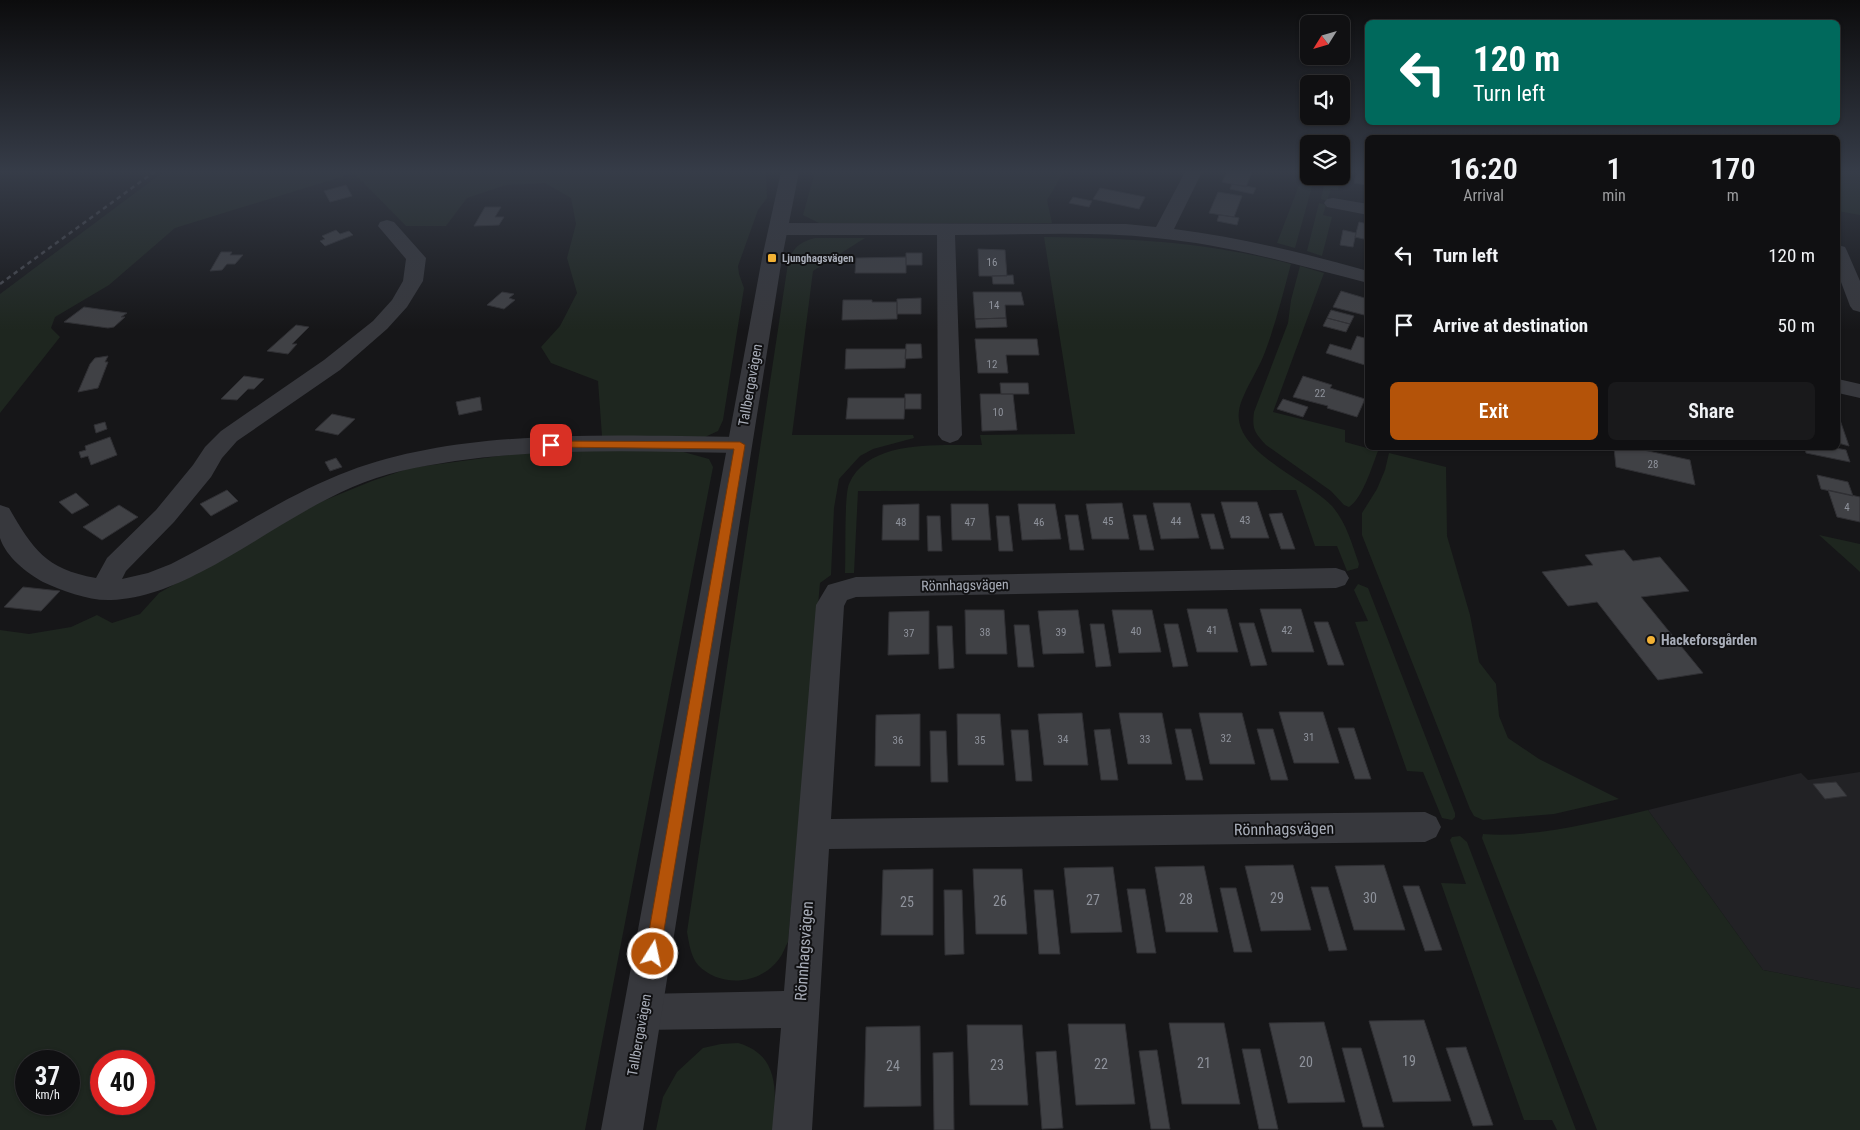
<!DOCTYPE html>
<html lang="en">
<head>
<meta charset="utf-8">
<style>
  :root { --surface:#101012; --page:#19191b; --text:#f1f3f6; --muted:#9c9d9f; --line:#303032; --accent:#b45309 }
  body { margin:0; font-family:"Roboto Condensed",sans-serif; background:var(--page); color:var(--text); height:100vh; display:flex; flex-direction:column; font-size:19px; white-space:nowrap }
  * { box-sizing:border-box; margin:0 }
  p { font-size:16px; color:var(--muted) }
  .icon { flex:none; width:28px; height:28px; fill:none; stroke:currentColor; stroke-width:2; stroke-linecap:round; stroke-linejoin:round }
  .map { position:relative; flex:1; overflow:hidden }
  .sheet { position:absolute; left:1365px; top:135px; width:475px; height:315px; display:flex; flex-direction:column; background:var(--surface); border-radius:8px; box-shadow:0 1px 4px #0004,0 0 0 1px var(--line) }
  .sheet>* { flex:none }
  .guide { position:absolute; left:1365px; top:20px; width:475px; height:105px; border-radius:8px; box-shadow:0 1px 4px #0004,0 0 0 1px var(--line); background:#00695c; color:#fff; overflow:hidden }
  .needle { width:32px; rotate:233deg }
  .fabs { position:absolute; left:1300px; top:15px; display:grid; gap:10px }
  .fabs a { display:grid; place-items:center; width:50px; height:50px; border-radius:8px; background:var(--surface); box-shadow:0 1px 4px #0004,0 0 0 1px var(--line); font-size:25px }
  .speed { position:absolute; left:15px; top:1050px; display:flex; gap:10px; font-size:25px; font-weight:700; text-align:center }
  .speed>* { display:grid; place-content:center; width:65px; height:65px; border-radius:50%; background:var(--surface); box-shadow:0 1px 4px #0004,0 0 0 1px var(--line); line-height:1 }
  .speed small { font-size:12px; font-weight:400 }
  .speed .limit { border:8px solid #d22; background:#fff; color:#111 }
  .pin { position:absolute; display:grid; place-items:center; width:42px; height:42px; color:#fff; margin:-21px; border-radius:10px; box-shadow:0 2px 8px #0006 }
  .me { position:absolute; width:55px; margin:-28px; rotate:10deg; stroke-linejoin:round; filter:drop-shadow(0 0 4px #0008) }
  .turn { display:flex; align-items:center; gap:18px; height:105px; padding:0 25px; font-size:22px }
  .turn .icon { width:65px; height:65px; stroke-width:2.5 }
  .turn b { display:block; font-size:35px; line-height:42px }
  .eta { display:flex; justify-content:space-evenly; align-items:center; height:85px; text-align:center }
  .eta b { font-size:30px; font-weight:600; line-height:35px }
  .button { display:flex; gap:10px; margin-top:auto; padding:10px 25px }
  .button a { flex:1; height:58px; border-radius:8px; background:var(--accent); color:#fff; font-size:20px; font-weight:600; line-height:58px; text-align:center }
  .button a+a { background:var(--page); color:var(--text) }
  ul { padding:0; list-style:none }
  li { display:flex; align-items:center; gap:15px; height:70px; padding:0 25px }
  li div { flex:1 }
  li b { display:block; font-size:19px }
  li em { font-style:normal }
  .map>svg:first-child { display:block }
  .built { fill:#222225 }
  .green { fill:#1e261f; fill-rule:evenodd }
  .building { fill:#404145; stroke:#303034 }
  .lines { fill:none; stroke-linecap:round; stroke-linejoin:round }
  .minor { fill:#37383d; fill-rule:evenodd }
  .tertiary { fill:#37383d; fill-rule:evenodd }
  .rail { stroke:#4a4c52; stroke-width:2.5; stroke-dasharray:4.5 4; stroke-linecap:butt }
  .route { fill:#b45309; stroke:#753606 }
  .poi-dot { fill:#f2b134; stroke:#111113; stroke-width:2 }
  .labels { text-anchor:middle; dominant-baseline:central; stroke-width:4; stroke-linejoin:round; paint-order:stroke }
  .far-poi-label { font-size:11px; font-weight:bold; fill:#a8adb8; stroke:#111113; text-anchor:start }
  .number-label { font-size:11px; fill:#8e929b }
  .street-label { font-size:14px; fill:#a8adb8; stroke:#111113 }
  .poi-label { font-size:14px; font-weight:bold; fill:#a8adb8; stroke:#111113; text-anchor:start }
  .near-number-label { font-size:14px; fill:#8e929b }
  .near-street-label { font-size:16px; fill:#a8adb8; stroke:#111113 }
</style>
</head>
<body>
<div class="map">
<svg width="1860" height="1130" viewBox="0 0 1860 1130">
  <rect width="100%" height="100%" fill="#161618"/>
  <!-- built -->
  <path class="built" d="M1860,772v217l-97,-19 -115,-160 153,-37 7,7z"/>
  <!-- green -->
  <path class="green" d="M163,172h603l1,26 -9,12 -20,56 1,8 5,14 -21,132 -5,11 -13,6 -103,-1 -4,-55 -47,-18 -10,-16 19,-21 17,-33 -10,-35 9,-34 -5,-26 -26,-15 -39,2 -39,13 -21,28h-40l-52,-53 -179,55 -66,57 -54,32 -4,11 9,9 -60,76v-119z
    M815,172h249l-17,28 5,23h-233l-16,-8z
    M1304,172h5v4h6l-20,72 -18,-5z
    M1838,172h22v43l-22,-4z
    M1326,176h14l-2,14 -7,-1 -4,12 -6,-2z
    M1319,203l7,2 -3,10 9,2 -10,39 -15,-5z
    M1044,237c85,1 164,5 247,27 -8,29 -15,59 -26,88 -6,17 -24,43 -26,59 -6,41 69,69 93,95 14,16 20,38 27,58l-1,4 -11,3 -10,-25h-22l-19,-56 -438,1 -4,82h-9c1,-17 -1,-77 4,-89 20,-46 92,-38 133,-39l-2,-10 95,-1z
    M815,238h50l-52,33 -21,164h121l1,3 -41,11 -13,7 -21,23 -5,29 -3,67 -11,8 -32,359c-3,5 -5,12 -9,17 -19,26 -59,29 -81,6 -7,-8 -9,-22 -11,-33l101,-669c4,-15 12,-21 27,-25z
    M1300,266l24,7 -51,139 72,18v12l33,9c-6,15 -15,47 -29,56l-5,-2 -13,-14 -65,-46c-12,-13 -14,-16 -12,-33l34,-89 3,-23z
    M544,450l136,1 29,8 4,8 -128,663h-585v-500l29,4 42,-7 26,-12 15,8 28,-9 19,-21 159,-90 54,-22 38,-13zM26,1061h43v43h-43zM101,1061h43v43h-43z
    M1389,453l57,14 1,69 23,79 9,47 17,22 3,32 9,22 31,21 80,40 -65,15 -71,6 -9,-4 -4,-7 -108,-274v-22l15,-24 8,-19z
    M1819,535l41,9v28l-2,-2z
    M1358,584l10,4 87,225v4l-3,3 -10,-2 -19,-46 -16,-1 -52,-149 13,-1 -14,-31z
    M1648,810l115,160 97,19v141h-263l-115,-292 1,-4c52,4 114,-12 165,-24z
    M1460,836l7,6 109,288h-19l-5,-10h-28l-83,-237 25,1 -16,-44 2,-3z
    M738,1043c43,12 38,51 35,87h-117l7,-33 14,-25 26,-24 18,-4z"/>
  <!-- building -->
  <path class="building" d="M1227,172h25l-6,15 -24,-5z
    M1357,172h11l-1,13 -13,-2z
    M1232,184l14,2 10,2 -3,6 -23,-5z
    M346,185l6,11 -22,6 -6,-11z
    M1100,188l45,9 -6,12 -46,-10z
    M1218,192l24,4 -8,21 -25,-4z
    M1073,197l19,4 -3,6 -20,-4z
    M485,207h16l-6,10h9l-5,8 -25,1z
    M1219,215l15,2 5,1 -2,7 -20,-4z
    M1359,222l9,2v16l-13,-3z
    M336,230l4,4 9,-3 4,4 -28,11 -5,-5 5,-2 -3,-3z
    M1343,230l13,3 -3,14 -13,-2z
    M978,249l27,1 2,26h-28z
    M221,252h11l-2,3h13l-8,9h-8l-5,6 -12,1z
    M906,253h16v12h-16z
    M906,257v16h-51l1,-15z
    M1013,275l1,9h-21l-1,-8z
    M1341,291l27,8v17l-35,-9z
    M502,292l12,2 -5,4 6,2 -11,9 -17,-4z
    M973,292h48l3,13h-19l1,13 -31,1z
    M921,298v16h-24v-15z
    M843,300h29v2h25v17l-55,1z
    M84,307l43,6 -6,4h4l-11,10 -6,1 -44,-6z
    M1331,310l23,6 -4,8 -23,-6z
    M1006,318l1,9 -31,1 -1,-9z
    M1327,318l23,6 -4,8 -23,-6z
    M296,325l13,2 -17,17h5l-9,10 -21,-3z
    M1357,336l11,3v27l-42,-13 4,-9 21,6z
    M975,339h62l2,16h-33l2,18h-30z
    M906,344h15l1,14 -17,1z
    M846,349h60l-1,19 -60,1z
    M108,356l-3,6h3l-10,26 -20,4 12,-28 5,-6z
    M244,376l20,3 -10,10h-6l-11,11 -16,-1z
    M1303,376l29,9 -2,3 35,11 -8,18 -30,-9 1,-2 -35,-9z
    M1000,383h28l1,11h-28z
    M905,394h16v15h-16z
    M980,394h33l4,36 -35,1z
    M480,397l2,13 -23,5 -3,-13z
    M848,398h57l-1,21h-58z
    M1283,399l25,8 -5,10 -26,-8z
    M332,414l23,5 -17,16 -23,-5z
    M1838,417h1l10,29 -11,-3z
    M105,422l2,7 -11,4 -2,-8z
    M110,437l7,18 -26,10 -3,-9 -7,2 -2,-6 7,-2 -1,-4z
    M1614,448h20l56,12 5,25 -79,-18z
    M1805,448h31l10,2 4,12 -44,-9z
    M336,458l6,9 -12,4 -5,-9z
    M1817,475l31,7 5,14 -32,-7z
    M227,490l11,11 -27,15 -11,-12z
    M1828,490l32,7v25l-23,-5z
    M76,493l13,12 -17,9 -13,-12z
    M1221,502h36l12,36h-38z
    M1122,503l7,36h-37l-6,-35z
    M1153,503h37l9,35 -38,1z
    M919,504v36h-37l1,-35z
    M951,504h37l3,36h-39z
    M1018,504h37l6,35 -39,1z
    M119,505l19,12 -36,23 -19,-13z
    M1282,513l13,36h-14l-12,-35z
    M1201,514h13l10,35h-13z
    M1065,515h13l6,35h-14z
    M1133,515h13l8,35h-14z
    M927,516h13l2,35h-14z
    M996,516h13l4,35h-14z
    M1624,550l9,11 27,-4 29,34 -48,6 62,76 -45,7 -61,-78 -29,4 -26,-34 51,-7 -8,-10z
    M23,587l37,4 -19,20 -37,-4z
    M1187,609h40l11,43h-41z
    M1260,609h41l13,43h-42z
    M965,610h39l3,44h-41z
    M1078,610l6,43 -41,1 -5,-43z
    M1112,610h40l9,42 -42,1z
    M929,611v43l-41,1 1,-43z
    M1314,622h14l16,43h-16z
    M1239,623h15l13,42 -16,1z
    M1090,624h14l7,42 -15,1z
    M1164,624h14l10,42 -15,1z
    M1014,625h15l5,42h-16z
    M937,626h15l2,42 -15,1z
    M1279,712h44l16,51h-45z
    M1082,713l6,52h-44l-6,-51z
    M1119,713h43l10,51h-44z
    M1199,713h43l13,51h-45z
    M920,714v52h-45l1,-51z
    M957,714h43l4,51h-46z
    M1338,728h16l17,51h-16z
    M1110,729l8,51h-17l-7,-50z
    M1175,729h16l12,51h-17z
    M1257,729h16l15,51h-17z
    M1011,730h17l4,51h-16z
    M930,731h16l2,51h-17z
    M1836,782l11,14 -22,3 -12,-15z
    M1293,865l18,65 -50,1 -16,-65z
    M1384,865l21,65h-51l-19,-64z
    M1204,866l14,66h-52l-11,-65z
    M1113,867l9,65 -51,1 -7,-65z
    M933,869v66h-52l2,-65z
    M973,869h49l5,65h-51z
    M1403,886h16l23,64 -17,1z
    M1311,887h17l19,63 -18,1z
    M1220,888h16l16,64h-18z
    M1127,889h18l11,64h-19z
    M944,890h18l2,64 -19,1z
    M1034,890h19l7,64h-21z
    M1424,1020l27,81 -58,1 -24,-81z
    M1324,1022l21,80 -57,1 -19,-80z
    M1169,1023h55l16,81h-58z
    M1068,1024h57l10,80 -59,1z
    M967,1025h55l6,80h-58z
    M920,1026l1,80 -57,1 2,-80z
    M1466,1047l27,78 -20,1 -27,-78z
    M1342,1048h19l23,79h-21z
    M1242,1049h18l18,80h-19z
    M1157,1050l13,79h-19l-12,-78z
    M1056,1051l7,77 -21,1 -6,-77z
    M953,1052l1,78h-20l-1,-77z"/>
  <g class="lines">
    <!-- minor -->
    <path class="minor" d="M1185,172h17l-28,57c65,8 130,24 194,42v12c-71,-18 -139,-38 -212,-45 -66,-7 -134,-3 -201,-3l7,200 -4,5 -8,3 -8,-3 -4,-5 -1,-200h-159l-7,-2 -2,-4 2,-4 7,-2 348,1 30,3z
      M1333,198l35,6v11l-41,-8 -3,-4 3,-4z
      M387,220l7,2 32,36 -3,23 -16,26 -20,22 -47,41 -103,71 -15,17 -11,19 -37,45 -48,49 -4,8 26,-6 23,-9c60,-30 116,-70 178,-93 116,-44 269,-35 391,-34l8,2 4,6 -4,6 -8,2c-113,-2 -228,-7 -339,18 -74,17 -134,67 -200,101 -27,14 -59,27 -90,28 -22,1 -48,-9 -68,-18 -16,-9 -37,-25 -43,-44 0,-9 0,-23 0,-33l9,3c24,41 36,61 87,70l11,-20 49,-48 37,-45 12,-18 16,-16 103,-71 49,-39 19,-21 11,-19 3,-22 -28,-33 2,-4z
      M1838,245l7,2 2,4 13,30v31l-7,-2 -3,-4 -12,-32z
      M1838,379l22,5v14l-22,-5z
      M1336,568l9,3 4,7 -4,7 -9,3 -480,9 -9,3 -3,6 -13,213 594,-7 11,5 5,10 -5,10 -11,5 -596,7 -17,281h-40l9,-102 -139,2 -13,-5 -5,-13 5,-13 13,-5 142,-3 32,-386 12,-20 28,-8z"/>
    <!-- tertiary -->
    <path class="tertiary" d="M781,172h18l-17,86 -139,872h-42l161,-872z"/>
    <!-- rail -->
    <path class="rail" d="M0,284l154,-112"/>
  </g>
  <!-- sky -->
  <linearGradient id="sky" x2="0" y2="1"><stop stop-color="#0c0c0d"/><stop offset="0.52" stop-color="#363c48"/><stop offset="1" stop-color="#363c48" stop-opacity="0"/></linearGradient>
  <rect width="1860" height="330" fill="url(#sky)"/>
  <!-- route -->
  <path class="route" d="M551,441l189,1 5,3 -85,509 -2,5 -5,2 -6,-2 -2,-5 89,-505 -186,-2 -2,-2z"/>
  <!-- markers -->
  <g class="poi-dot">
    <rect x="767" y="253" width="10" height="10" rx="2.5"/>
    <circle cx="1651" cy="640" r="5"/>
  </g>
  <g class="labels">
    <!-- far-poi labels -->
    <g class="far-poi-label">
      <text x="782" y="258">Ljunghagsvägen</text>
    </g>
    <!-- number labels -->
    <g class="number-label">
      <text x="992" y="262">16</text>
      <text x="994" y="305">14</text>
      <text x="992" y="364">12</text>
      <text x="1320" y="393">22</text>
      <text x="998" y="412">10</text>
      <text x="1653" y="464">28</text>
      <text x="1847" y="507">4</text>
      <text x="1245" y="520">43</text>
      <text x="1108" y="521">45</text>
      <text x="1176" y="521">44</text>
      <text x="901" y="522">48</text>
      <text x="970" y="522">47</text>
      <text x="1039" y="522">46</text>
      <text x="1212" y="630">41</text>
      <text x="1287" y="630">42</text>
      <text x="1136" y="631">40</text>
      <text x="985" y="632">38</text>
      <text x="1061" y="632">39</text>
      <text x="909" y="633">37</text>
      <text x="1309" y="737">31</text>
      <text x="1226" y="738">32</text>
      <text x="1063" y="739">34</text>
      <text x="1145" y="739">33</text>
      <text x="898" y="740">36</text>
      <text x="980" y="740">35</text>
    </g>
    <!-- street labels -->
    <g class="street-label">
      <text transform="translate(750 385) rotate(-80)">Tallbergavägen</text>
      <text transform="translate(965 585) rotate(-1)">Rönnhagsvägen</text>
      <text transform="translate(639 1035) rotate(-80)">Tallbergavägen</text>
    </g>
    <!-- poi labels -->
    <g class="poi-label">
      <text x="1661" y="640">Hackeforsgården</text>
    </g>
    <!-- near-number labels -->
    <g class="near-number-label">
      <text x="1277" y="898">29</text>
      <text x="1370" y="898">30</text>
      <text x="1186" y="899">28</text>
      <text x="1093" y="900">27</text>
      <text x="1000" y="901">26</text>
      <text x="907" y="902">25</text>
      <text x="1409" y="1061">19</text>
      <text x="1306" y="1062">20</text>
      <text x="1204" y="1063">21</text>
      <text x="1101" y="1064">22</text>
      <text x="997" y="1065">23</text>
      <text x="893" y="1066">24</text>
    </g>
    <!-- near-street labels -->
    <g class="near-street-label">
      <text transform="translate(1284 829) rotate(-1)">Rönnhagsvägen</text>
      <text transform="translate(804 951) rotate(-86)">Rönnhagsvägen</text>
    </g>
  </g>
</svg>
<div class="fabs">
<a><svg class="needle" viewBox="-14 -14 28 28"><path d="M0-13l5 13h-10z" fill="#e53935"/><path d="M0 13l5-13h-10z" fill="#9c9d9f"/></svg></a>
<a><svg class="icon" aria-label="sound" viewBox="0 0 24 24"><path d="M4 9h4l5-4v14l-5-4H4zM17 9q2 3 0 6"/></svg></a>
<a><svg class="icon" aria-label="layers" viewBox="0 0 24 24"><path d="M12 4l9 5-9 5-9-5zM3 14l9 5 9-5"/></svg></a>
</div>
<div class="speed"><div>37<small>km/h</small></div><div class="limit">40</div></div>
<div class="pin" style="left:551px;top:445px;background:#d93025"><svg class="icon" aria-label="arrive" viewBox="0 0 24 24"><path d="M6 21V4h12l-3 4 3 4H6"/></svg></div>
<svg class="me" style="left:653px;top:954px" viewBox="-20 -20 40 40"><circle r="17" fill="#b45309" stroke="#fff" stroke-width="3"/><path d="M0-11L8 9 0 5-8 9z" fill="#fff"/></svg>
<div class="guide">
<div class="turn"><svg class="icon" aria-label="left" viewBox="0 0 24 24"><path d="M17 20v-9H6M10 6l-5 5 5 5"/></svg><div><b>120 m</b>Turn left</div></div>
</div>
<section class="sheet">
<div class="eta">
<div><b>16:20</b><p>Arrival</p></div>
<div><b>1</b><p>min</p></div>
<div><b>170</b><p>m</p></div>
</div>
<ul>
<li><svg class="icon" aria-label="left" viewBox="0 0 24 24"><path d="M17 20v-9H6M10 6l-5 5 5 5"/></svg><div><b>Turn left</b></div><em>120 m</em></li>
<li><svg class="icon" aria-label="arrive" viewBox="0 0 24 24"><path d="M6 21V4h12l-3 4 3 4H6"/></svg><div><b>Arrive at destination</b></div><em>50 m</em></li>
</ul>
<div class="button"><a>Exit</a><a>Share</a></div>
</section>
</div>
</body>
</html>
